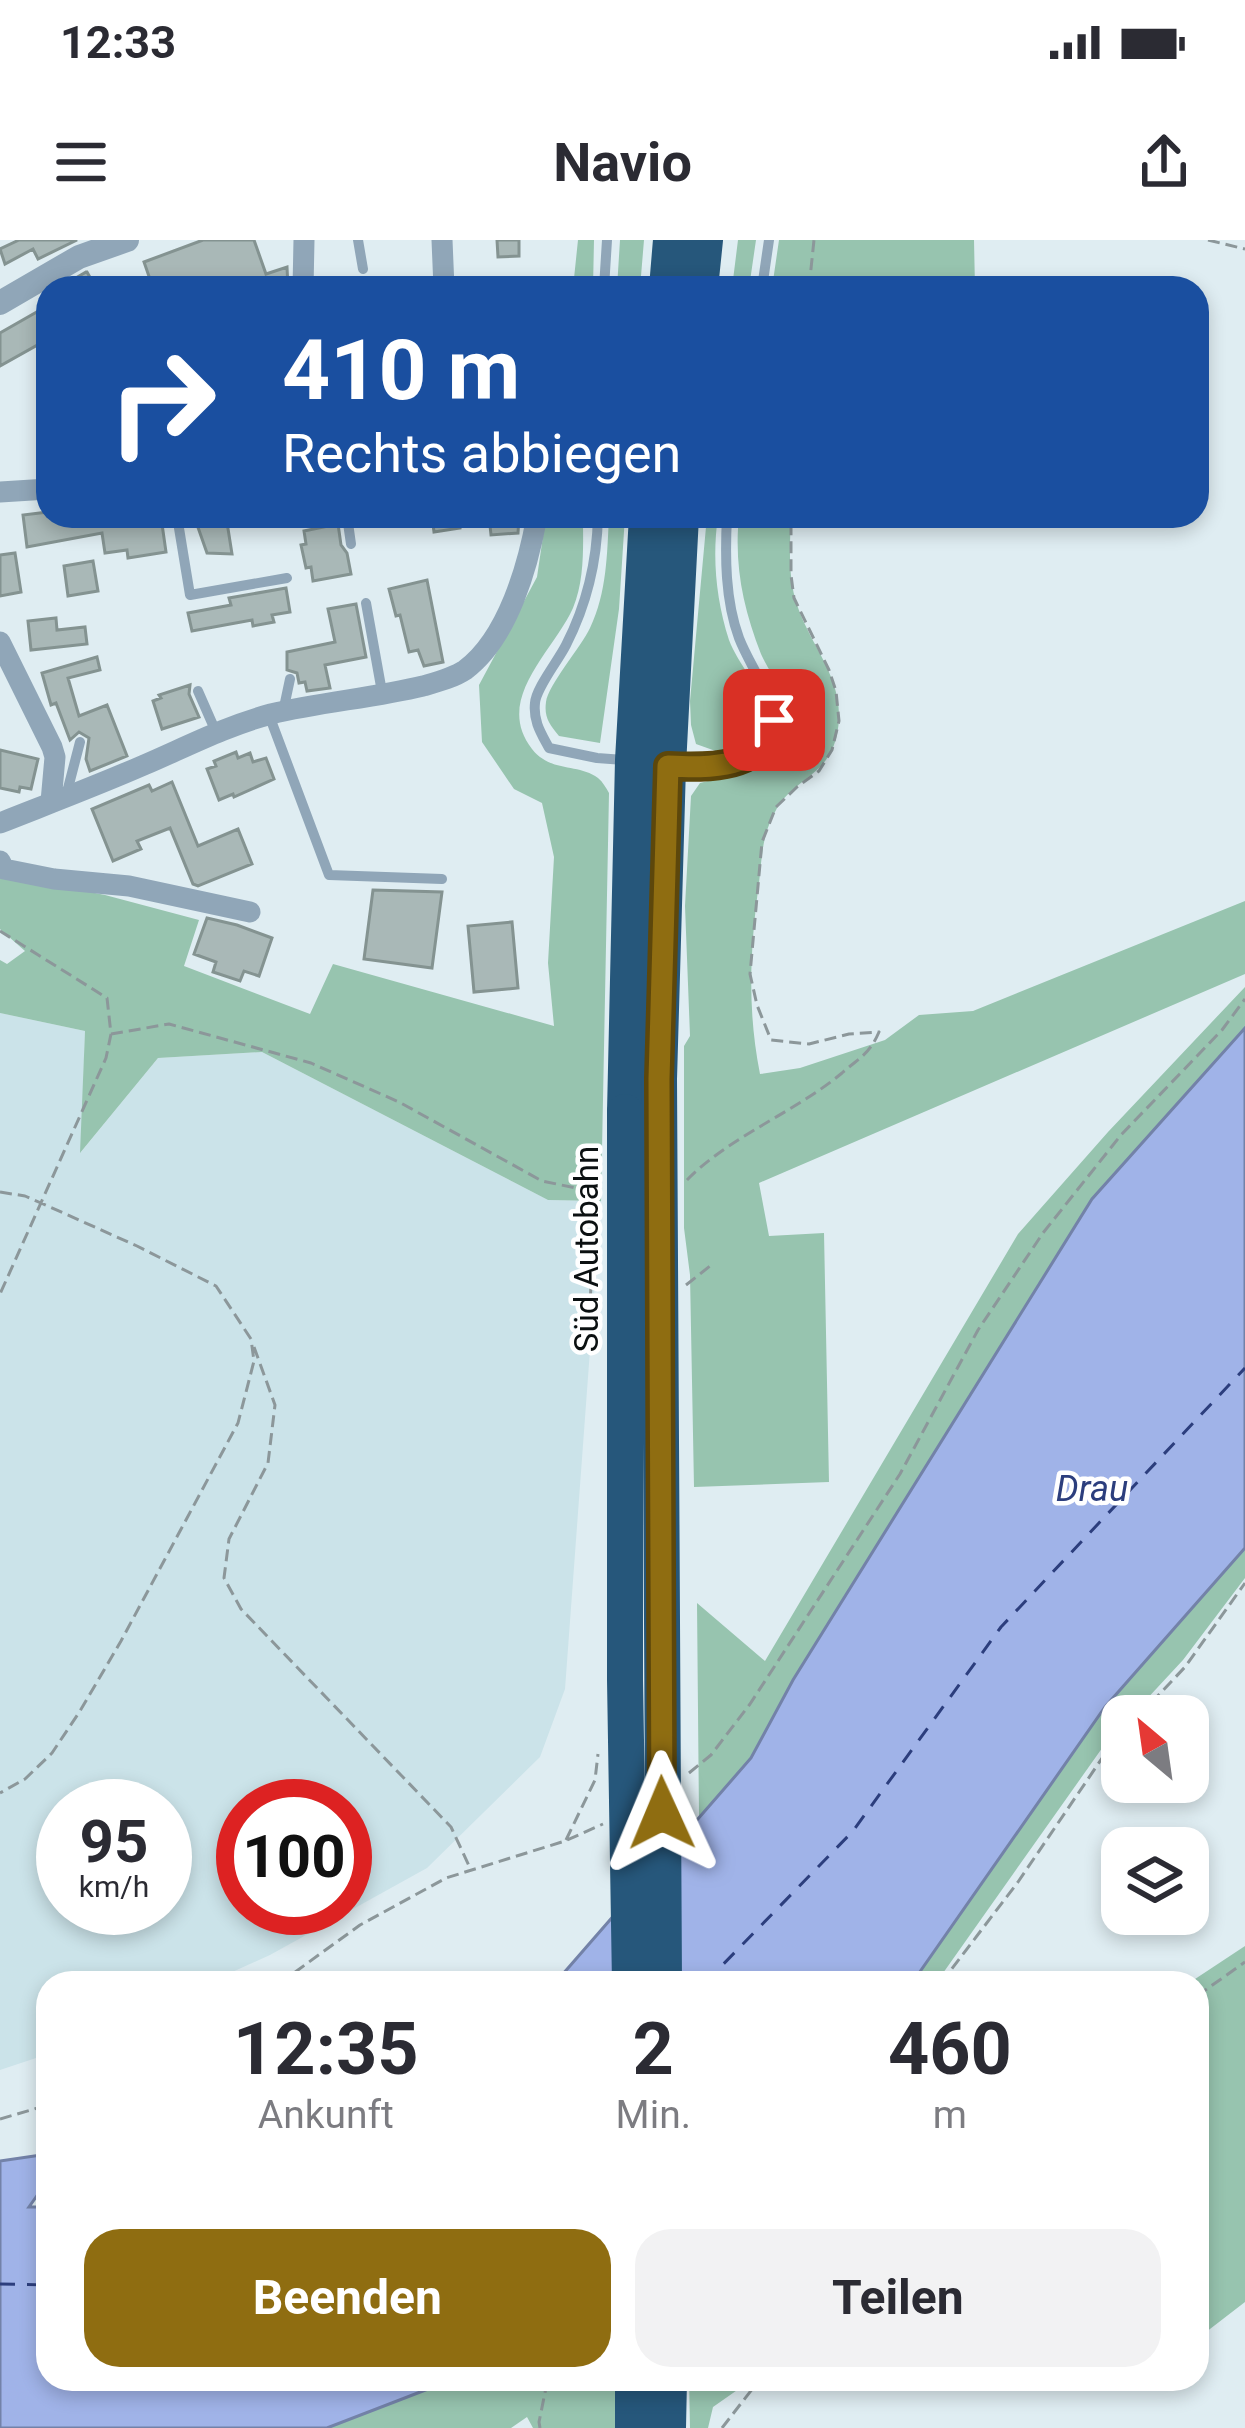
<!DOCTYPE html>
<html lang="de">
<head>
<meta charset="utf-8">
<style>
  :root { --surface:#fff; --page:#f2f2f3; --text:#2b2b33; --muted:#7c7c81; --accent:#8f6d11 }
  body { margin:0; font-family:Roboto,sans-serif; background:var(--page); color:var(--text); height:100vh; display:flex; flex-direction:column; font-size:45px; white-space:nowrap }
  * { box-sizing:border-box; margin:0 }
  p { font-size:39px; color:var(--muted) }
  .icon { flex:none; width:66px; height:66px; fill:none; stroke:currentColor; stroke-width:2; stroke-linecap:round; stroke-linejoin:round }
  .map { position:relative; flex:1; overflow:hidden }
  .details { position:absolute; left:36px; top:1731px; width:1173px; height:420px; display:flex; flex-direction:column; background:var(--surface); border-radius:36px; box-shadow:0 6px 18px #0003 }
  .details>* { flex:none }
  .hud { position:absolute; left:36px; top:36px; width:1173px; height:252px; border-radius:36px; box-shadow:0 6px 18px #0003; background:#1a4fa0; color:#fff; overflow:hidden }
  .needle { width:78px; rotate:331deg }
  .fabs { position:absolute; left:1101px; top:1455px; display:grid; gap:24px }
  .fabs a { display:grid; place-items:center; width:108px; height:108px; border-radius:24px; background:var(--surface); box-shadow:0 6px 18px #0003; font-size:60px }
  .speed { position:absolute; left:36px; top:1539px; display:flex; gap:24px; font-size:60px; font-weight:700; text-align:center }
  .speed>* { display:grid; place-content:center; width:156px; height:156px; border-radius:50%; background:var(--surface); box-shadow:0 6px 18px #0003; line-height:1 }
  .speed small { font-size:30px; font-weight:400 }
  .speed .limit { border:18px solid #d22; background:#fff; color:#111 }
  .pin { position:absolute; display:grid; place-items:center; width:102px; height:102px; color:#fff; margin:-51px; border-radius:24px; box-shadow:0 6px 18px #0006 }
  .me { position:absolute; width:132px; margin:-66px; rotate:359deg; stroke-linejoin:round; filter:drop-shadow(0 0 9px #0008) }
  .turn { display:flex; align-items:center; gap:42px; height:252px; padding:0 48px; font-size:54px }
  .turn .icon { width:156px; height:156px; stroke-width:2.5 }
  .turn b { display:block; font-size:84px; line-height:102px }
  .eta { display:flex; justify-content:space-evenly; align-items:center; height:204px; text-align:center }
  .eta b { font-size:72px; font-weight:700; line-height:84px }
  .cta { display:flex; gap:24px; margin-top:auto; padding:24px 48px }
  .cta a { flex:1; height:138px; border-radius:36px; background:var(--accent); color:#fff; font-size:48px; font-weight:700; line-height:138px; text-align:center }
  .cta a+a { background:var(--page); color:var(--text) }
  .status { display:flex; justify-content:space-between; align-items:center; height:84px; padding:0 60px; background:var(--surface); direction:ltr }
  .status svg { height:33px; fill:currentColor }
  header { display:flex; justify-content:space-between; align-items:center; height:156px; padding:0 48px; background:var(--surface); font-size:54px; font-weight:700 }
  .map>svg:first-child { display:block }
  .built { fill:#cbe3e9; fill-rule:evenodd }
  .green { fill:#97c4af }
  .water { fill:#a0b3e8; stroke:#7382a8; stroke-width:3 }
  .lines { fill:none; stroke-linecap:round; stroke-linejoin:round }
  .ferry { stroke:#2c3e7d; stroke-width:3; stroke-dasharray:15 12; stroke-linecap:butt }
  .building { fill:#a9b8b7; stroke:#849391; stroke-width:3 }
  .path { stroke:#8c979a; stroke-width:3; stroke-dasharray:12 6; stroke-linecap:butt }
  .service { stroke:#90a6b8; stroke-width:10 }
  .minor { stroke:#90a6b8; stroke-width:21 }
  .tertiary { stroke:#90a6b8; stroke-width:24 }
  .motorway { stroke:#26577b; stroke-width:36 }
  .motorway-bridge { stroke:#26577b; stroke-width:36 }
  .route-casing { stroke:#5d470b; stroke-width:30 }
  .route { stroke:#8f6d11; stroke-width:21 }
  .labels { text-anchor:middle; dominant-baseline:central; stroke-width:9; stroke-linejoin:round; paint-order:stroke }
  .street-label { font-size:33px; fill:#0b1011; stroke:#fff }
  .water-label { font-size:36px; font-style:italic; fill:#2c3e7d; stroke:#fff }
</style>
</head>
<body>
<div class="status"><b>12:33</b><svg viewBox="0 0 49 12"><path d="M0 12V9h3v3zM5 12V6h3v6zM10 12V3h3v9zM15 12V0h3v12zM26 1h20v11H26zM47 4h2v5h-2z"/></svg></div>
<header><svg class="icon" aria-label="menu" viewBox="0 0 24 24"><path d="M4 6h16M4 12h16M4 18h16"/></svg>Navio<svg class="icon" aria-label="share" viewBox="0 0 24 24"><path d="M12 15V3M7 8l5-5 5 5M5 13v7h14v-7"/></svg></header>
<div class="map">
<svg width="1245" height="2188" viewBox="0 0 1245 2188">
  <rect width="100%" height="100%" fill="#dfedf2"/>
  <!-- built -->
  <path class="built" d="M0,773l85,18 -4,121 77,-94 104,-6 286,148 53,1 -36,488 -25,68 -113,111 -157,87 -62,28h-160v71l-48,16zM63,1566h102v102h-102zM243,1566h102v102h-102z"/>
  <!-- green -->
  <path class="green" d="M578,0h16l-1,48h-20z
    M620,0h24l-4,48h-23z
    M738,0h18l-7,48h-17z
    M779,0h195l1,48h-203z
    M546,276h37c0,30 2,63 -10,92 -19,43 -80,91 -41,141 19,24 46,14 66,29 5,4 8,10 11,15l-8,408 -53,-1 -286,-148 -104,6 -78,95 5,-122 -85,-18v-53l7,4 18,-13 -25,-22v-55l105,21 94,25 -15,46 126,48 23,-50 221,62 -6,-63 6,-106 -12,-54 -28,-14 -32,-47 -3,-57 58,-108z
    M609,276h16l-6,93 -19,134 -41,-7c-10,-12 -15,-19 -13,-34 2,-17 35,-55 44,-74 17,-36 17,-73 19,-112z
    M707,276h11c-6,42 -2,83 11,124 9,25 36,50 34,79 -1,8 -8,18 -11,26l-28,9 -28,-10 -5,-19 -1,-24z
    M739,276h52c-1,27 -3,56 4,82 11,42 45,74 44,119 -2,61 -45,57 -64,95 -13,23 -13,45 -16,71 -9,65 -12,126 1,191l40,-6 85,-28 34,-25 54,-4 272,-110v73l-486,209 10,53 55,-3 5,249 -135,5 -4,-212 -6,-47v-182l6,-10 -5,-130 6,-110 9,-13c38,-9 98,-26 86,-79 -4,-17 -18,-34 -25,-50 -18,-46 -27,-89 -22,-138z
    M1245,747v41l-153,171 -299,481 -42,78 -52,60 -2,-215 68,58 253,-427 90,-102z
    M1245,1308v30l-62,82 -52,56h-9v10l-17,18 -169,239h-24l193,-276z
    M1245,1706v356l-48,37v-356h-8z
    M454,2139h161v49h-82l-6,-11 -16,11h-184z
    M689,2139h64l-40,28 -5,21h-18z"/>
  <!-- water -->
  <path class="water" d="M1245,788v520l-140,159 -193,276h-415l65,-8 189,-217 42,-78 299,-481z
    M48,1914v26l-19,27h19v172h406l-127,49h-327v-267z"/>
  <g class="lines">
    <!-- ferry -->
    <path class="ferry" d="M705,1743l148,-152 148,-204 244,-259
      M0,2044l48,1"/>
  </g>
  <!-- building -->
  <path class="building" d="M19,0h58l-39,19 -5,-10 -28,15 -5,-15z
    M203,0h51l12,34 21,-7 1,21h-117l-1,-5 -17,5 -9,-26z
    M497,0h22v16l-21,1z
    M87,32l9,16h-37l27,-16z
    M42,69l6,9v21l-48,27v-33z
    M48,272v4h74l1,10 25,-3 1,3 13,-2 4,28 -38,6 -1,-8 -22,3 -3,-20 -75,14 -4,-32z
    M194,276h32l6,38 -25,-1z
    M432,276h27l1,12 -26,4z
    M489,276h30l-1,17 -27,2z
    M338,284l3,21 6,8 4,21 -38,7 -2,-14 -5,1 -5,-23 5,-1 -2,-13z
    M15,313l6,39 -21,4v-41z
    M93,321l5,30 -30,5 -4,-30z
    M427,340l16,82 -19,4 -6,-16 -9,2 -9,-37 -4,1 -7,-27z
    M286,348l4,24 -18,3 2,7 -21,4 -1,-6 -60,11 -4,-18 43,-8 -2,-7z
    M356,364l10,53 -41,8 5,23 -23,3 -2,-9 -6,1 -2,-10 -10,-3v-18l48,-10 -7,-33z
    M56,378l1,12 28,-3 2,17 -56,6 -3,-29z
    M97,417l3,13 -32,8 11,38 28,-11 20,51 -37,15 -4,-12 3,-21 -10,-6 -9,8 -14,-37 -5,2 -9,-32z
    M190,445l-1,9 10,23 -37,12 -9,-28 8,-3 -2,-3z
    M0,510l38,9 -7,30 -11,-2 -1,5 -19,-4z
    M236,512l2,6 12,-5 3,9 13,-4 8,21 -40,18 -1,-3 -14,6 -12,-31 9,-3 -2,-5z
    M172,542l26,64 40,-17 14,35 -54,22 -5,-2 -23,-56 -33,13 4,8 -28,12 -21,-52 57,-24 3,6z
    M373,650l69,2 -10,76 -68,-9z
    M207,678l30,7 35,13 -13,38 -15,-5 -4,10 -27,-9 3,-10 -22,-8z
    M512,682l6,66 -44,4 -6,-66z"/>
  <g class="lines">
    <!-- path -->
    <path class="path" d="M1208,0l37,9
      M809,48l5,-48
      M0,691l107,67 4,36 -5,24 -106,236
      M111,794l58,-10 142,39 88,39 143,79 53,11
      M687,940c43,-44 107,-67 155,-107 18,-16 27,-18 37,-41l-30,2 -40,10 -38,-4 -14,-35 -7,-31 12,-132 14,-35 21,-20 22,-16 13,-21 7,-29 -3,-30 -7,-21 -35,-72 -3,-23v-59
      M0,952l25,4 16,7 96,43 79,40 35,53 3,22 -16,62 -117,218 -41,70 -28,42 -27,26 -25,14
      M595,1008c-2,26 -11,63 4,86
      M686,1045l24,-19
      M254,1107l21,58 -7,58 -39,76 -5,39 17,31 210,218 20,43
      M1139,1476l46,-49 60,-84
      M689,1533l22,-18 39,-51 150,-230 78,-144 65,-97 78,-98 101,-105 23,-31
      M566,1600l29,-60 3,-26
      M280,1743l80,-58 86,-47 119,-37 38,-17
      M941,1743l77,-101 91,-134 13,-14
      M1197,1756l48,-34
      M0,1879l48,-14
      M540,2188l-1,-6 8,-39 5,-4
      M722,2188l38,-49"/>
    <!-- service -->
    <path class="service" d="M358,0l5,29
      M604,48l3,-48
      M762,48l7,-48
      M177,276l13,79 97,-17
      M347,276l4,28
      M598,276c-1,46 -11,88 -32,129 -8,16 -30,43 -31,58 -2,18 6,30 14,45l48,10 27,2
      M366,363l16,89
      M198,451l18,41
      M283,472l7,-33
      M269,475l60,160 113,4
      M677,527c15,0 33,2 48,-1 21,-4 52,-26 48,-49 -5,-29 -24,-53 -34,-79 -14,-38 -14,-82 -12,-122
      M66,556l14,-54"/>
    <!-- minor -->
    <path class="minor" d="M442,0l2,48
      M303,48l1,-48
      M0,252l48,-3
      M0,402l52,105 3,10 -4,45
      M0,583c48,-19 96,-37 144,-58 42,-18 82,-39 127,-51 50,-12 102,-16 152,-28 14,-4 30,-8 42,-16 43,-32 63,-104 72,-154
      M0,621l4,8 50,10 75,7 121,26"/>
    <!-- tertiary -->
    <path class="tertiary" d="M0,63l79,-46 48,-17"/>
    <!-- motorway -->
    <path class="motorway" d="M667,48l4,-48
      M700,48l5,-48
      M659,839l9,-313 13,-250
      M625,872l8,-352 14,-244
      M633,2139v49
      M668,2188l1,-49"/>
    <!-- motorway-bridge -->
    <path class="motorway-bridge" d="M659,839l5,904
      M625,872v568l5,303"/>
  </g>
  <g class="lines">
    <!-- route casing -->
    <g class="route-casing">
      <path id="route" d="M662,1573l-3,-734 9,-313c40,2 97,4 106,-46"/>
    </g>
    <!-- route -->
    <use href="#route" class="route"/>
  </g>
  <g class="labels">
    <!-- street labels -->
    <g class="street-label">
      <text transform="translate(586 1009) rotate(-90)">Süd Autobahn</text>
    </g>
    <!-- water labels -->
    <g class="water-label">
      <text x="1092" y="1249">Drau</text>
    </g>
  </g>
</svg>
<div class="fabs">
<a><svg class="needle" viewBox="-14 -14 28 28"><path d="M0-13l5 13h-10z" fill="#e53935"/><path d="M0 13l5-13h-10z" fill="#7c7c81"/></svg></a>
<a><svg class="icon" aria-label="layers" viewBox="0 0 24 24"><path d="M12 4l9 5-9 5-9-5zM3 14l9 5 9-5"/></svg></a>
</div>
<div class="speed"><div>95<small>km/h</small></div><div class="limit">100</div></div>
<div class="pin" style="left:774px;top:480px;background:#d93025"><svg class="icon" aria-label="arrive" viewBox="0 0 24 24"><path d="M6 21V4h12l-3 4 3 4H6"/></svg></div>
<svg class="me" style="left:662px;top:1573px" viewBox="-20 -20 40 40"><path d="M0-17L14 15 0 8-14 15z" fill="#8f6d11" stroke="#fff" stroke-width="4"/></svg>
<div class="hud">
<div class="turn"><svg class="icon" aria-label="right" viewBox="0 0 24 24"><path d="M7 20v-9h11M14 6l5 5-5 5"/></svg><div><b>410 m</b>Rechts abbiegen</div></div>
</div>
<section class="details">
<div class="eta">
<div><b>12:35</b><p>Ankunft</p></div>
<div><b>2</b><p>Min.</p></div>
<div><b>460</b><p>m</p></div>
</div>
<div class="cta"><a>Beenden</a><a>Teilen</a></div>
</section>
</div>
</body>
</html>
